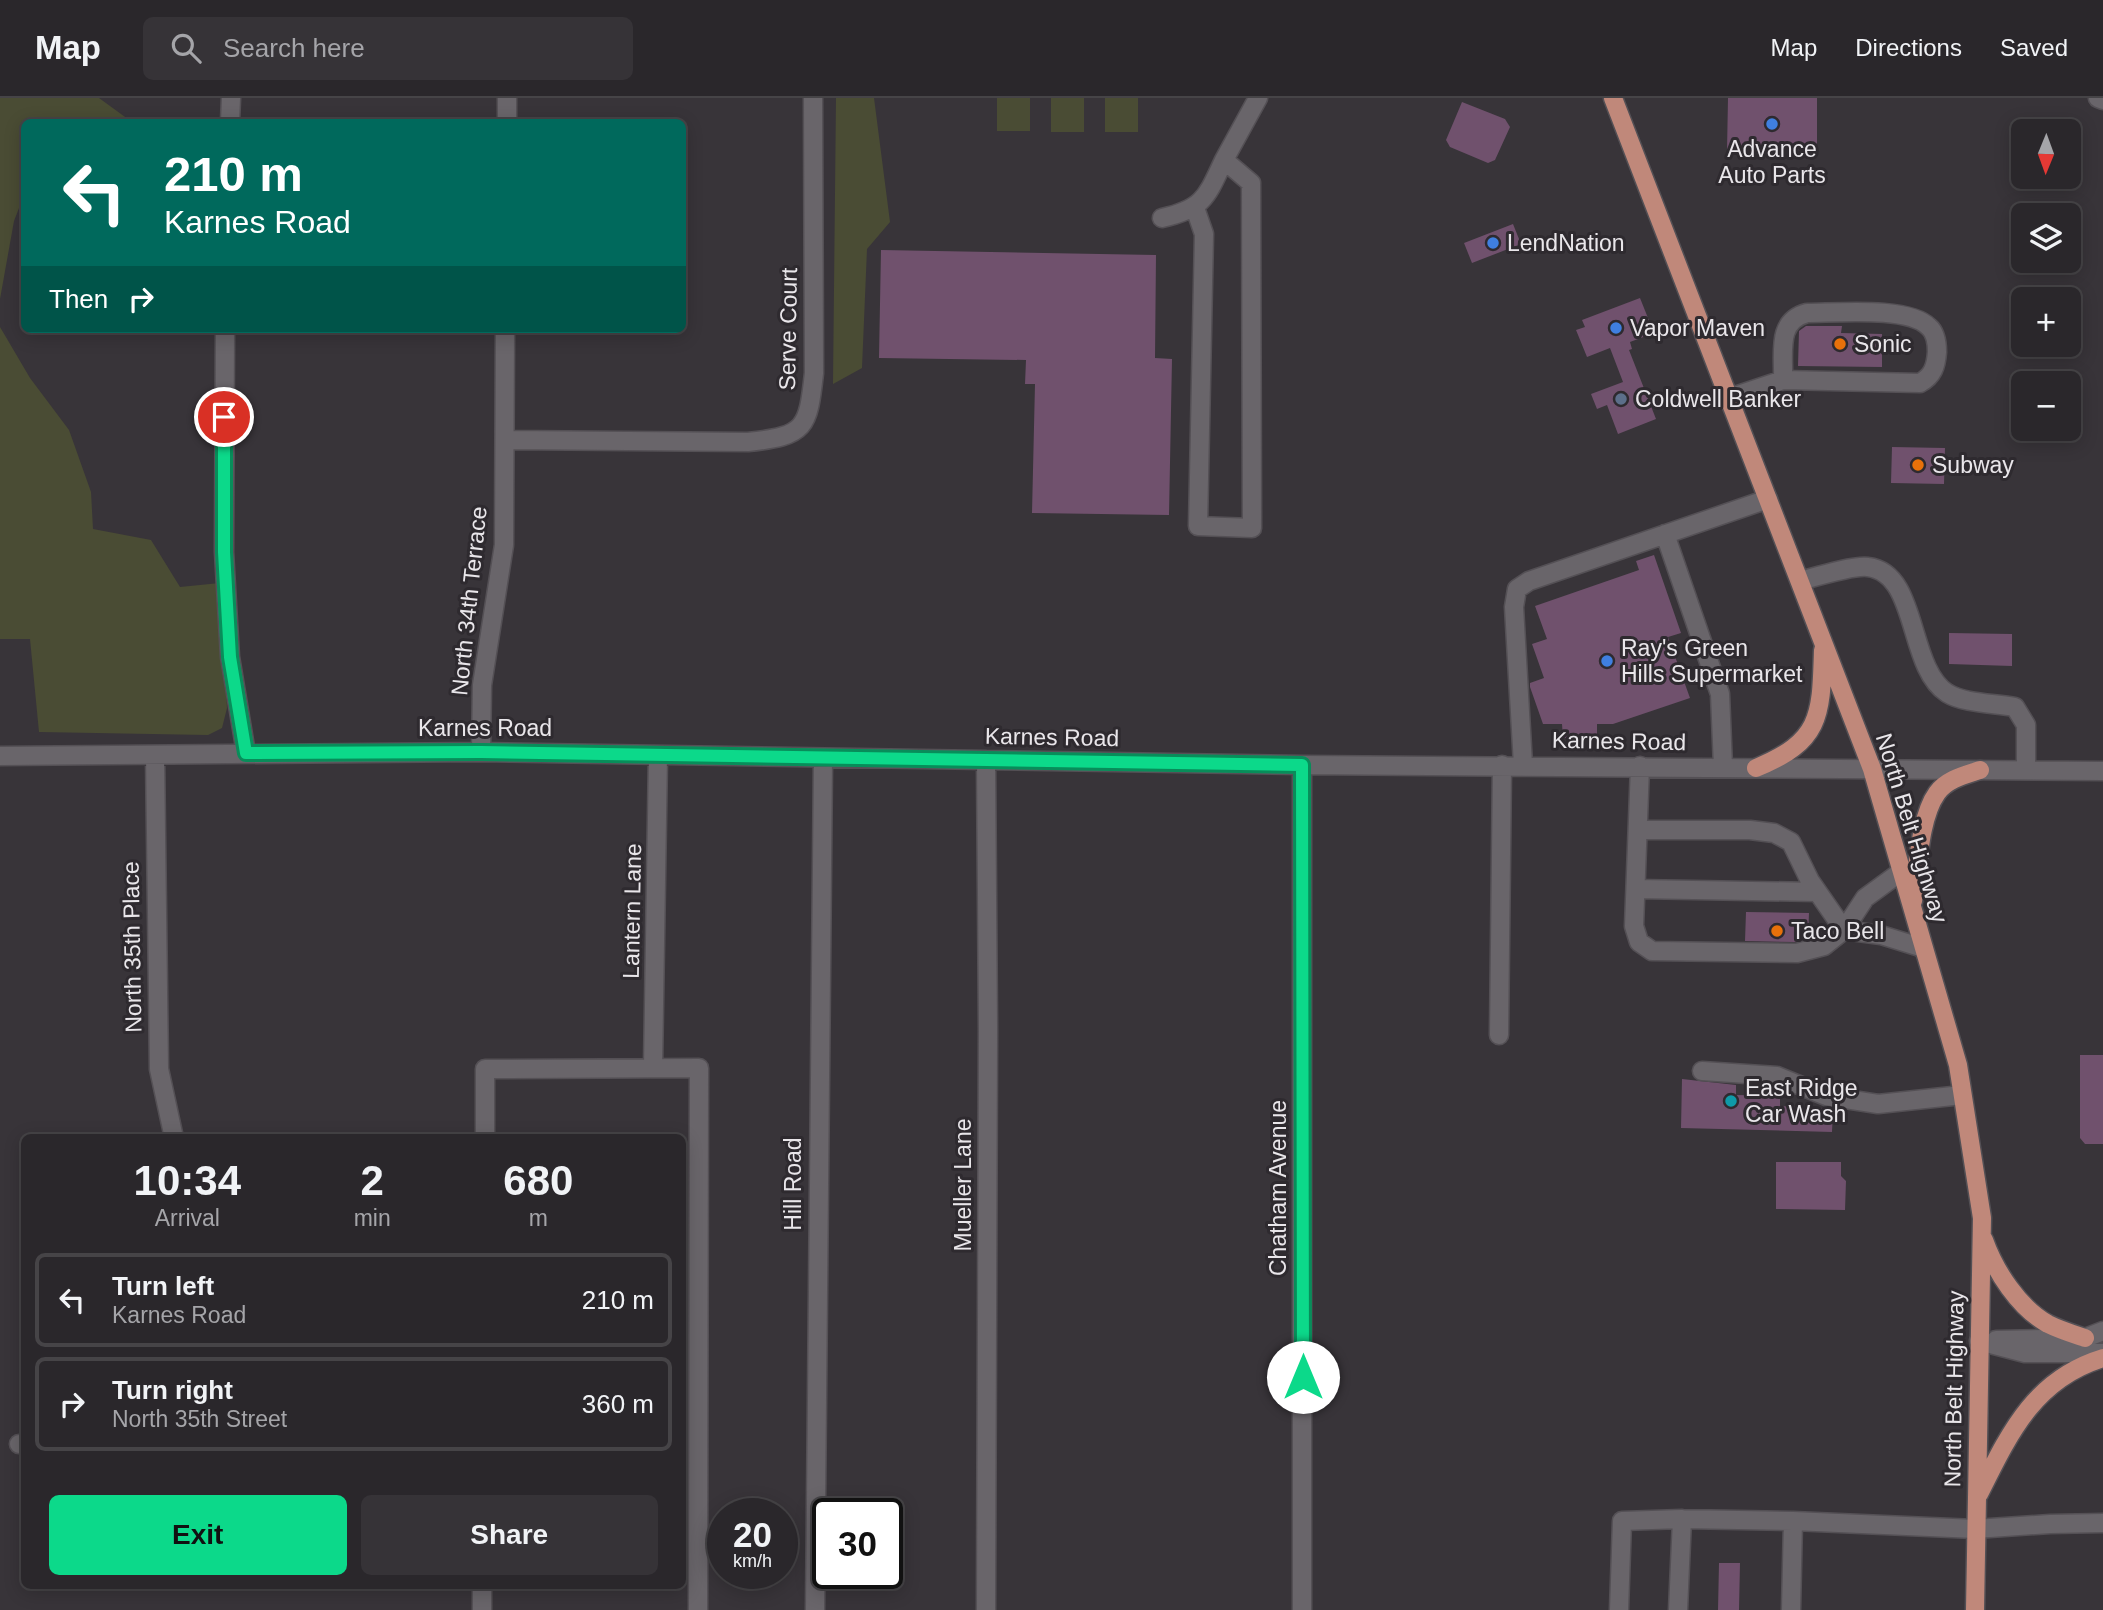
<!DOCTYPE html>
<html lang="en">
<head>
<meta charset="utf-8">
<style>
  :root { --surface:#2a272b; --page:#363337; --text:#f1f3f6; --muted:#a5a5a9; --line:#464447; --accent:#0cd98a }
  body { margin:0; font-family:Arial,sans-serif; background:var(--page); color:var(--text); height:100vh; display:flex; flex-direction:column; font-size:26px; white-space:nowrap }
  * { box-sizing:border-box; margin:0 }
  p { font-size:23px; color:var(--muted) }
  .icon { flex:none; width:38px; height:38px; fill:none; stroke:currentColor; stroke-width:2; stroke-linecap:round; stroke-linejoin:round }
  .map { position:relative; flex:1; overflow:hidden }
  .side { position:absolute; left:21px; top:1036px; width:665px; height:455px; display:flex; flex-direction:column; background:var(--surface); border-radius:10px; box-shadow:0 4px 18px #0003,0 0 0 2px var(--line) }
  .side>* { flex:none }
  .banner { position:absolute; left:21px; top:21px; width:665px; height:214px; border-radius:10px; box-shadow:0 4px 18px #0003,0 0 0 2px var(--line); background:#00695c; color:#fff; overflow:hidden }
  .needle { width:46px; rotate:181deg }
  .fabs { position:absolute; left:2011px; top:21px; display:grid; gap:14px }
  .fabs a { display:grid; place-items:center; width:70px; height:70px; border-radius:10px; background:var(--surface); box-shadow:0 4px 18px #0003,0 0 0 2px var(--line); font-size:35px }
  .speed { position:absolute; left:707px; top:1400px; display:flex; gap:14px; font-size:35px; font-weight:700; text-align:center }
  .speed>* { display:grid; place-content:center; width:91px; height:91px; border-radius:50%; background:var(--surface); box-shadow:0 4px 18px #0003,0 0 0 2px var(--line); line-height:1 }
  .speed small { font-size:18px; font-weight:400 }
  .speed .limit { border:4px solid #111; border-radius:10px; background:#fff; color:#111 }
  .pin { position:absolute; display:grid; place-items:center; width:60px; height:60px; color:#fff; margin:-30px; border:4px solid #fff; border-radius:50%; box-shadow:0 2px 7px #0007 }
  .me { position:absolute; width:77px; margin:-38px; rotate:0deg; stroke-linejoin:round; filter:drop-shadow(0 0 5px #0008) }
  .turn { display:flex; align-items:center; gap:24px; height:147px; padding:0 28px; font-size:32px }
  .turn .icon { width:91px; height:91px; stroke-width:2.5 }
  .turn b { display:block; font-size:49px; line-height:60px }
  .then { display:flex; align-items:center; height:66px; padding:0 28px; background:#0003; gap:14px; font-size:26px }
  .eta { display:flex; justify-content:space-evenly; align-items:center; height:119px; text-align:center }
  .eta b { font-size:42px; font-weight:700; line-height:49px }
  .action { display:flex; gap:14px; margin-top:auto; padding:14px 28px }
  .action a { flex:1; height:80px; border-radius:10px; background:var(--accent); color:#111; font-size:28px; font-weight:700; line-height:80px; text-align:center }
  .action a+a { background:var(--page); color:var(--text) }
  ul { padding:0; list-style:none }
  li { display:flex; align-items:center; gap:21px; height:94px; margin:0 14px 10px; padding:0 14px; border:4px solid var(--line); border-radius:10px }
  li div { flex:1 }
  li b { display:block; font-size:26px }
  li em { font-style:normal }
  header { display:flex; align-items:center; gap:42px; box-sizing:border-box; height:98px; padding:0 35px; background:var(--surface); border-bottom:2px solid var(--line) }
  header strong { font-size:33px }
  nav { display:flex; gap:38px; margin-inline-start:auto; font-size:24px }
  .search { width:490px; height:63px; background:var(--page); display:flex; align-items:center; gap:18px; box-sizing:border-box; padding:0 24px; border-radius:10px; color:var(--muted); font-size:26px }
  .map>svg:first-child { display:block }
  .green { fill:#4a4c34 }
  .building { fill:#70516d }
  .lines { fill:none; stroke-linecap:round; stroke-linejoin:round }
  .minor-casing { stroke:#545055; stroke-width:21 }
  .major-casing { stroke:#545055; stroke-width:21 }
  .minor { stroke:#69656a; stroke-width:18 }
  .major { stroke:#c0887a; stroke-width:18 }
  .route-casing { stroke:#088d5a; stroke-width:18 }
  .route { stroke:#0cd98a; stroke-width:12 }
  .shop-dot { fill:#3f7fe0; stroke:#2e2a2f; stroke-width:2.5 }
  .food-dot { fill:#e8710a; stroke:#2e2a2f; stroke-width:2.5 }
  .service-dot { fill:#5c6f8a; stroke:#2e2a2f; stroke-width:2.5 }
  .culture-dot { fill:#0f9aa8; stroke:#2e2a2f; stroke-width:2.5 }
  .labels { text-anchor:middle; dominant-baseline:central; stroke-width:6; stroke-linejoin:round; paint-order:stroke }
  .poi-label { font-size:23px; fill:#e9e6ea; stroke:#2e2a2f; text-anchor:start }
  .street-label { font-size:23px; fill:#e9e6ea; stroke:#2e2a2f }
</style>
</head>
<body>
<header>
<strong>Map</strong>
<div class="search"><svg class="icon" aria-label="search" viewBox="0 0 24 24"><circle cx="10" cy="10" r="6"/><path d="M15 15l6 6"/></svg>Search here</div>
<nav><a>Map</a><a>Directions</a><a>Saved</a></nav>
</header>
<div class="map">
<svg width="2103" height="1512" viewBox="0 0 2103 1512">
  <rect width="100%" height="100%" fill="#383439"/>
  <!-- green -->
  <path class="green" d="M0,0h99l33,24h-108v73l-10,26 -14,78z
    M836,0h38l16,124 -23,27 -5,119 -29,16z
    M997,0h33v33h-33z
    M1051,0h33v34h-33z
    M1105,0h33v34h-33z
    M0,229l30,51 39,52 22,62 2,37 58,11 29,47 40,-4 7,125 -5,20 -14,7 -169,-3 -9,-93h-30z"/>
  <!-- building -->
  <path class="building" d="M1728,0h89v52l-90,1z
    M1462,4l43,17 5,8 -15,33 -7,3 -38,-16 -4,-7z
    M1513,126l8,20 -49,19 -8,-20z
    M881,152l275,5 -1,103 17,1 -3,156 -137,-2 3,-129h-10l1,-24 -147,-2z
    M1640,200l14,35 -24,9 2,7 -3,1 27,69 -38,15 -11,-29 -10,4 -6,-15 32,-12 -13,-34 -23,9 -11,-27 9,-3 -3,-7z
    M1806,228h36l-1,7 41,1v33l-84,-1 1,-35z
    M1892,349l53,1 -1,36 -53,-1z
    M1654,457l27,78 -13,4 22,61 -77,26h-16v14h-34l-1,-14h-19l-13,-37v-4l14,-5 -12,-34 15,-5 -12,-33 104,-36 -3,-9z
    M1949,535l63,1v32l-63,-2z
    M1746,814l63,1 -1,25 -12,4 -51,-1z
    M2080,957h23v89h-18l-5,-6z
    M1682,981l54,6v10l44,1v10l53,3 -1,23 -151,-4z
    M1776,1064h65v14l5,5 -1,29 -69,-1z
    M1719,1465h21l-1,47h-21z"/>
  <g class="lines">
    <!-- minor casing -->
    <g class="minor-casing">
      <path id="minor" d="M2098,0l5,2
        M230,24l1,-24
        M507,24v-24
        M1195,110l9,26 -6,292 54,2 -1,-345 -27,-23 34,-62
        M1162,120c42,-9 45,-22 62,-58
        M225,231l-1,223 6,105 16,96
        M1729,300l54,-18 137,3c13,-7 16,-17 17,-31 0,-9 -1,-19 -8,-25 -20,-21 -93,-14 -122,-14 -31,8 -23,40 -24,67
        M505,342l243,2c58,-6 60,-14 66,-69l-1,-275
        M1665,436l55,160 3,73
        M1800,483c15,-4 54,-16 68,-14 51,6 39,100 79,126 18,11 48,10 68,14l11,18v45
        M481,654l1,-67 22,-140 1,-216
        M155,657l4,314 15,69
        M0,658l481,-4 821,13 801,6
        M1302,667v845
        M1523,667l-9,-158 3,-18 12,-8 239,-82
        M1640,668l-6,160 5,16 13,9 145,2 27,-7 20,-16 21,-32 37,-27
        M1639,732h111l24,3 17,9 19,39 34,49 37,5 42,13
        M1636,791l181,3
        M1499,937l3,-270
        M653,969l5,-312
        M1702,973l75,5 49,20 52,8 84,-9
        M485,1040v-69l214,-1 -1,542
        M1996,1242l89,-2 18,-7
        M1979,1243l46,12h78
        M19,1346h5
        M482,1512v-24
        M815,1512l8,-851
        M986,1512l2,-580 -2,-270
        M1619,1512l3,-89 60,-2 111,2
        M1678,1512l4,-91
        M1791,1512l2,-89 182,8 75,-5 53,-1"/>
    </g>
    <!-- major casing -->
    <g class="major-casing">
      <path id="major" d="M1613,0l259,671 86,296 24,153 -7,392
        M1756,670c66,-27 65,-53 67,-118
        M1913,803c5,-31 6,-83 24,-108 10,-14 28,-18 43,-23
        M1984,1142c11,31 35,68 64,84 12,6 25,10 37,14
        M1979,1396c30,-60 55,-115 124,-136"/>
    </g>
    <!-- minor -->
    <use href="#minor" class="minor"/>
    <!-- major -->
    <use href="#major" class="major"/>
  </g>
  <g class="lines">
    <!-- route casing -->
    <g class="route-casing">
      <path id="route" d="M224,319v135l6,105 16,96 235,-1 821,13 1,612"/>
    </g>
    <!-- route -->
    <use href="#route" class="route"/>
  </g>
  <!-- markers -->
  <g class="shop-dot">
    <circle cx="1772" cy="26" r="7"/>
    <circle cx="1493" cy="145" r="7"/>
    <circle cx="1616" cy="230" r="7"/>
    <circle cx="1607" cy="563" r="7"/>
  </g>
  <g class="food-dot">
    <circle cx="1840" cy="246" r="7"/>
    <circle cx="1918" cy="367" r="7"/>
    <circle cx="1777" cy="833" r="7"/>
  </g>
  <circle class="service-dot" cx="1621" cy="301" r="7"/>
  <circle class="culture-dot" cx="1731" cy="1003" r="7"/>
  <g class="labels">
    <!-- poi labels -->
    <g class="poi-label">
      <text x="1772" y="51" text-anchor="middle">Advance<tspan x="1772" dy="26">Auto Parts</tspan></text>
      <text x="1507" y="145">LendNation</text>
      <text x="1630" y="230">Vapor Maven</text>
      <text x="1854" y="246">Sonic</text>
      <text x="1635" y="301">Coldwell Banker</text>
      <text x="1932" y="367">Subway</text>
      <text x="1621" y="550">Ray's Green<tspan x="1621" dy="26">Hills Supermarket</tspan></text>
      <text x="1791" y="833">Taco Bell</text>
      <text x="1745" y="990">East Ridge<tspan x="1745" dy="26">Car Wash</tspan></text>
    </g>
    <!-- street labels -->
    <g class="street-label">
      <text transform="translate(788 231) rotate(-89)">Serve Court</text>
      <text transform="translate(469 503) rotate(-84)">North 34th Terrace</text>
      <text x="485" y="630">Karnes Road</text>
      <text transform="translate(1052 639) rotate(1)">Karnes Road</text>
      <text transform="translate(1619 643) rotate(1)">Karnes Road</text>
      <text transform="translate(1912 730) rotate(73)">North Belt Highway</text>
      <text transform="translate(632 813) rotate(-89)">Lantern Lane</text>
      <text transform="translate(132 849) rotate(-91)">North 35th Place</text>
      <text transform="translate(793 1086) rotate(-90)">Hill Road</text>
      <text transform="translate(963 1087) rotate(-90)">Mueller Lane</text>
      <text transform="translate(1278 1090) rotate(-90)">Chatham Avenue</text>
      <text transform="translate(1954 1291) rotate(-89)">North Belt Highway</text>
    </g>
  </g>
</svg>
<div class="fabs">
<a><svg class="needle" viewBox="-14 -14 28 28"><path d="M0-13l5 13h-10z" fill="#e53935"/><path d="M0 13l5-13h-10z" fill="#a5a5a9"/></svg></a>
<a><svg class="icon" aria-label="layers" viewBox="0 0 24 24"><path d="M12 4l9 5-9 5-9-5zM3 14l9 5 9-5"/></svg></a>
<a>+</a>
<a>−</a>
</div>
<div class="speed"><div>20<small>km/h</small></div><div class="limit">30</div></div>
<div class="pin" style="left:224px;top:319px;background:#d93025"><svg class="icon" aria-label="arrive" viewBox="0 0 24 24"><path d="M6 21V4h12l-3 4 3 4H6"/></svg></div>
<svg class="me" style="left:1303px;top:1279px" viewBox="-20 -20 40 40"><circle r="19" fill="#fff"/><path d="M0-13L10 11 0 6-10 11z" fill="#0cd98a"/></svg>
<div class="banner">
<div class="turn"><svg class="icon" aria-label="left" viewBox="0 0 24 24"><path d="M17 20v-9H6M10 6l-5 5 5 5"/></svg><div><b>210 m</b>Karnes Road</div></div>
<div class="then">Then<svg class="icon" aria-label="right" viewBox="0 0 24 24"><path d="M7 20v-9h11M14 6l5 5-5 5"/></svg></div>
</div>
<section class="side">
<div class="eta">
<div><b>10:34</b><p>Arrival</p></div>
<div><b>2</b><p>min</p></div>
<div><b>680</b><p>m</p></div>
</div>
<ul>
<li><svg class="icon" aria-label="left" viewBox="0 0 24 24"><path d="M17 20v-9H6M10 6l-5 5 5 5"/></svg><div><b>Turn left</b><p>Karnes Road</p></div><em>210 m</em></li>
<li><svg class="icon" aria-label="right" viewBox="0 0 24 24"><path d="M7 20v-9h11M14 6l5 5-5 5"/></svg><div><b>Turn right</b><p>North 35th Street</p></div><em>360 m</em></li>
</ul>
<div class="action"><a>Exit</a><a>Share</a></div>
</section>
</div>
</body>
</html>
